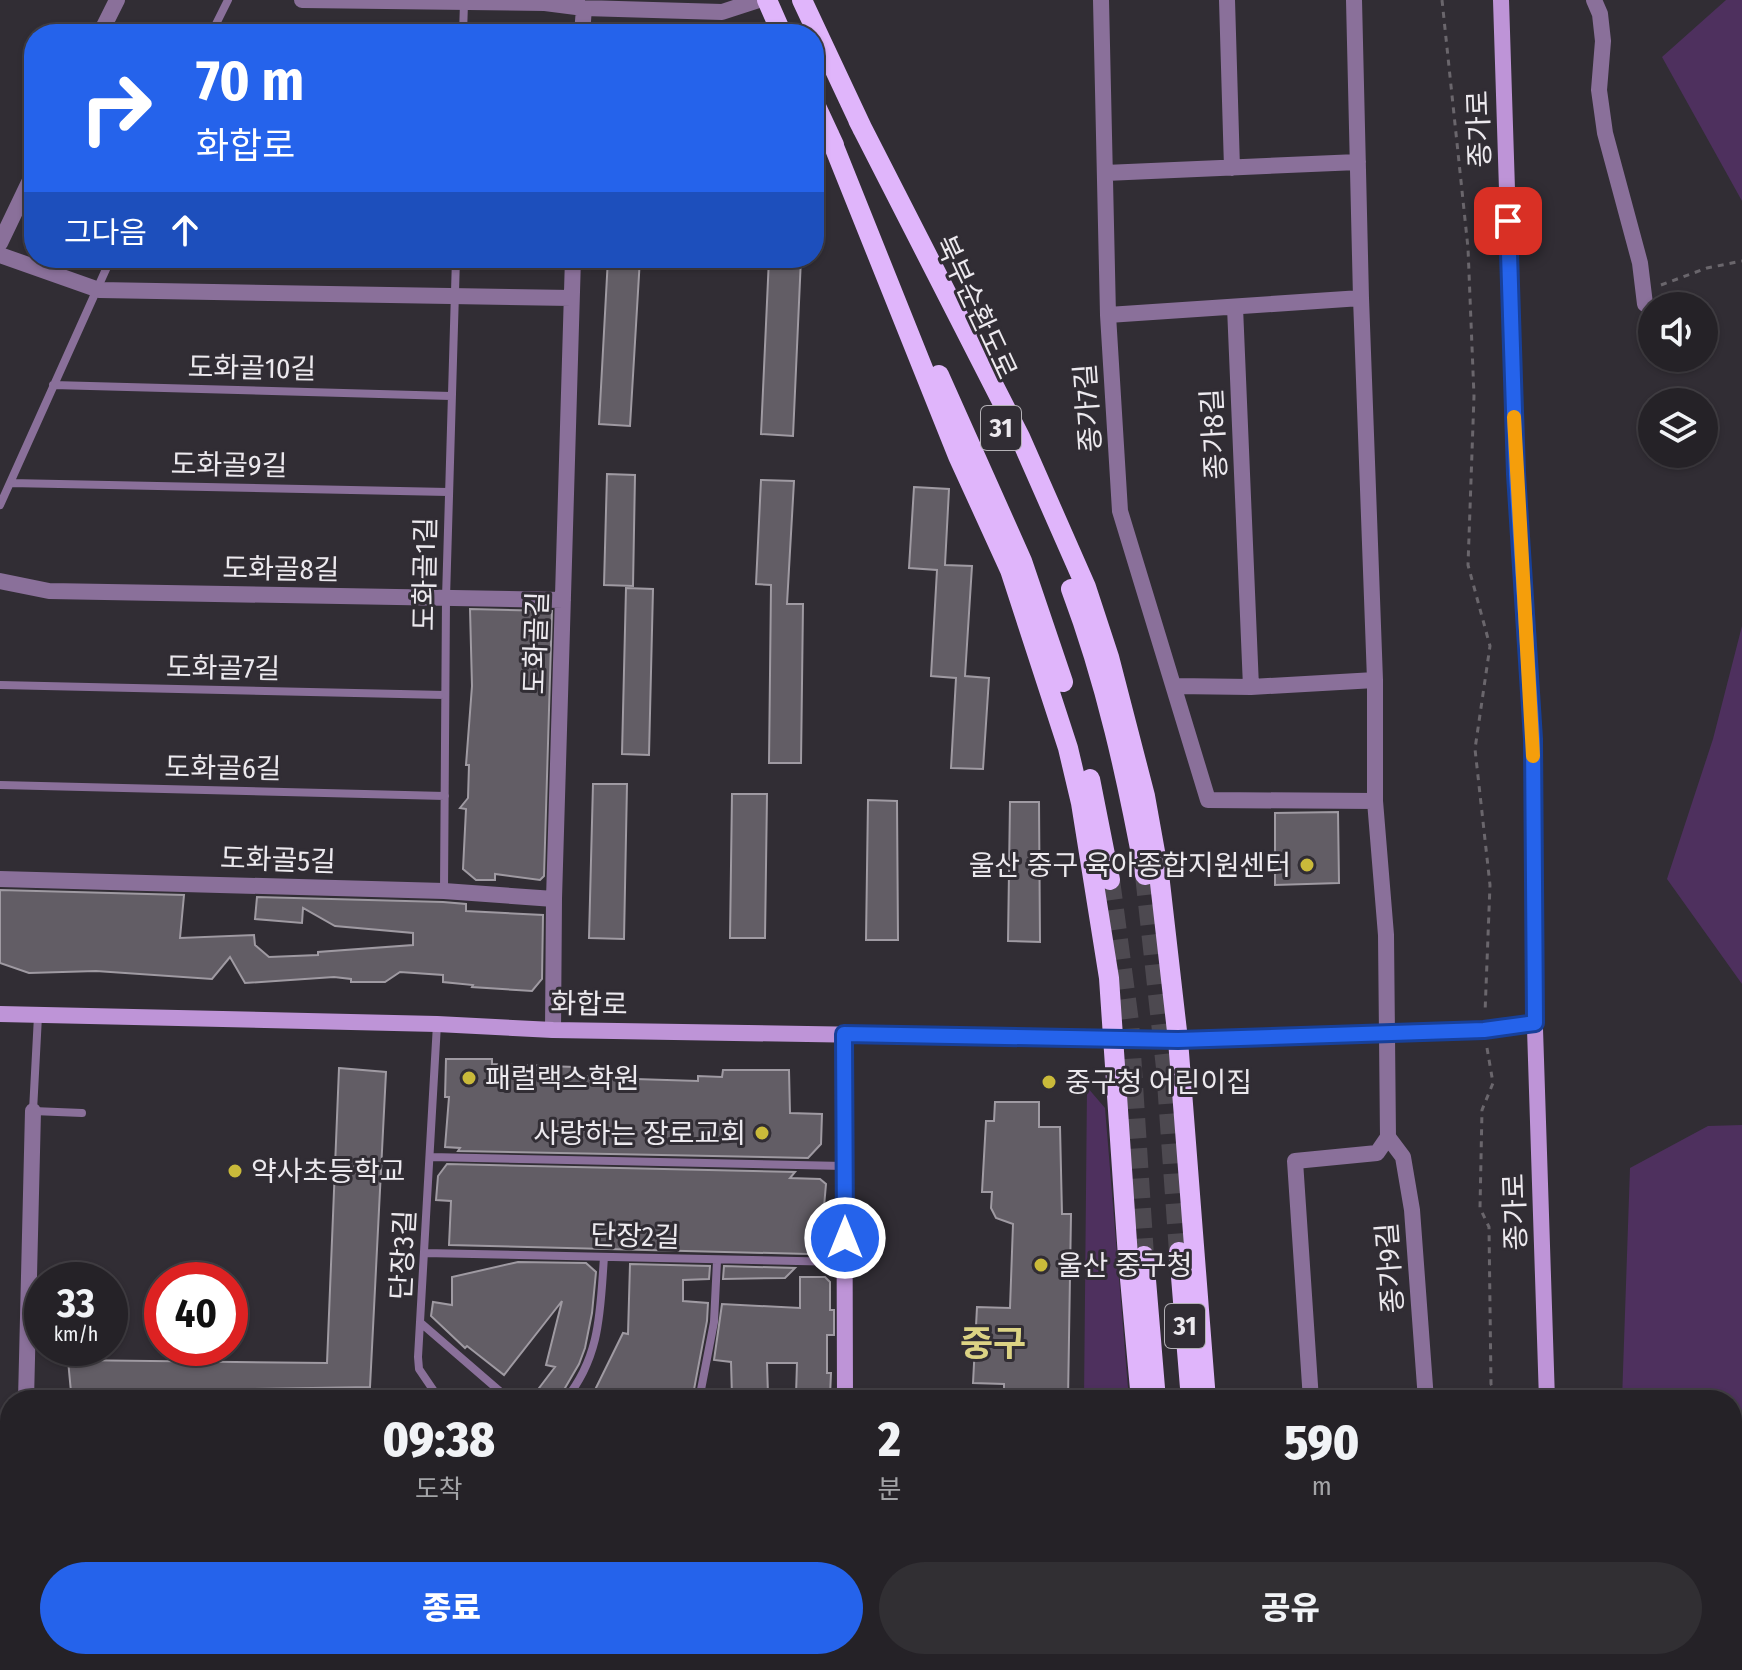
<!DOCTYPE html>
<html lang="ko">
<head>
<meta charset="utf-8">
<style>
  :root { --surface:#252227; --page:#312f33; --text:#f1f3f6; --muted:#a3a4a7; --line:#423f44; --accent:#2563eb }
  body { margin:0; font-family:"Fira Sans Condensed","Noto Sans KR",sans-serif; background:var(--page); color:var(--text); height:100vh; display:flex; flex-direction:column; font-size:30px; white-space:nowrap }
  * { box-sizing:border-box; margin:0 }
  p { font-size:26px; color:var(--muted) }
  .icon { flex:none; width:44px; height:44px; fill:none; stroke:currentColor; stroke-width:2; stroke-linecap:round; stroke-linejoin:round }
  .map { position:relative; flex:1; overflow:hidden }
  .details { position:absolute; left:0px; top:1390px; width:1742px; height:280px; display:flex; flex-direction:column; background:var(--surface); border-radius:32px 32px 0 0; box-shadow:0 2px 6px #0004,0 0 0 2px var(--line) }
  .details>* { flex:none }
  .top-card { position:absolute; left:24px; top:24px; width:800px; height:244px; border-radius:32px; box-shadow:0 2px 6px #0004,0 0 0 2px var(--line); background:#2563eb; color:#fff; overflow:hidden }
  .tools { position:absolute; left:1638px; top:292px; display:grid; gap:16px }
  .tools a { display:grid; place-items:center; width:80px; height:80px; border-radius:50%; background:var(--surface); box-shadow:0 2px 6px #0004,0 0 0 2px var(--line); font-size:40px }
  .speed { position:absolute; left:24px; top:1262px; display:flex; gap:16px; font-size:40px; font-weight:700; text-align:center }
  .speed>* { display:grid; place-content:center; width:104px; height:104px; border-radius:50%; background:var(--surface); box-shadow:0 2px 6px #0004,0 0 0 2px var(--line); line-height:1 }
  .speed small { font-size:20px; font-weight:400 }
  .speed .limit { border:12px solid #d22; background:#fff; color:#111 }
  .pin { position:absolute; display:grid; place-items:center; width:68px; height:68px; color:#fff; margin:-34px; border-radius:16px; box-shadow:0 4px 12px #0006 }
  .me { position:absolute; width:88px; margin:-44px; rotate:0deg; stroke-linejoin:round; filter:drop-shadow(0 0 6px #0008) }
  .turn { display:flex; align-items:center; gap:28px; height:168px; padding:0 40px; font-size:36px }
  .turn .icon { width:104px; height:104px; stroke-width:2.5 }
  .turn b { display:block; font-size:56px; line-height:68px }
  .then { display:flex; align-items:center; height:76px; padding:0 40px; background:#0003; gap:16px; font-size:30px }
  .eta { display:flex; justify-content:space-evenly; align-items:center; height:136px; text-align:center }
  .eta b { font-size:48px; font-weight:800; line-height:56px }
  .button { display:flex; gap:16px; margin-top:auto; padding:16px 40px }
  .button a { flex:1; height:92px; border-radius:48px; background:var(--accent); color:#fff; font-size:32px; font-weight:800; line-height:92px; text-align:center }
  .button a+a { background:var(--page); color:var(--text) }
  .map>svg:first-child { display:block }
  .green { fill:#4e305e }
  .building { fill:#625d65; stroke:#9f9aa2; stroke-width:2 }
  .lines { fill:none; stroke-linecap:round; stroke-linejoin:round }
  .primary-tunnel { stroke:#4d4950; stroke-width:20; stroke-dasharray:20 10; stroke-linecap:butt }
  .path { stroke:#6a666c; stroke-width:3; stroke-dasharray:6 6; stroke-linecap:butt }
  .lane { stroke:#8a709a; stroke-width:8 }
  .street { stroke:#8a709a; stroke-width:16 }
  .secondary { stroke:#be94d7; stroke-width:16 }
  .primary { stroke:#e0b5fb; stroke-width:20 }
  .route-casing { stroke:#184099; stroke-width:20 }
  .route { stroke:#2563eb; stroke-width:14 }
  .slow { stroke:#f59e0b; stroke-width:14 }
  .poi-dot { fill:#caba3a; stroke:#312d34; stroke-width:3 }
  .labels { text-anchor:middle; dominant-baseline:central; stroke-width:6; stroke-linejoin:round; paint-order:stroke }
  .shield { fill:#312d34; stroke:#b4b1b6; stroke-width:2 }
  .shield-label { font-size:26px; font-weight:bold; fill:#ece9ee }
  .street-label { font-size:28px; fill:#ece9ee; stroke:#312d34 }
  .poi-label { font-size:28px; fill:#ece9ee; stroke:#312d34; text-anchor:start }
  .district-label { font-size:36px; font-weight:bold; fill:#dcd384; stroke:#312d34 }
</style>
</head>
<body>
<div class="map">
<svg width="1742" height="1670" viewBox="0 0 1742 1670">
  <rect width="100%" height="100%" fill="#312d34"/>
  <!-- green -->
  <path class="green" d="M1726,0h16v201l-80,-144z
    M1742,626v358l-75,-105 46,-140z
    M1087,1087l18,21 24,292h-45z
    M1742,1125v538l-15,-3h5v-260h-110l8,-232 78,-42z
    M1081,1660h67v10h-72z
    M1261,1660h281l1,10h-282z"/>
  <!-- building -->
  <path class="building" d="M608,258h32l-10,168 -31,-2z
    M769,258h32l-8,178 -32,-2z
    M607,474l28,1 -2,111 -29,-1z
    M761,480l33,1 -7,123h16l-2,159h-32l2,-178 -15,-1z
    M914,487l35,2 -4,76 27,1 -7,110 24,2 -6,91 -32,-1 5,-90 -25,-2 6,-106 -28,-2z
    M626,588l27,1 -4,166 -27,-1z
    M470,609l82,2 -8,265 -4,4 -45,-6v6h-19l-13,-11 3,-60 -6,-1 8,-10 1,-33h-3l6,-79z
    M593,784h34l-3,155 -35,-1z
    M732,794h35l-2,144h-35z
    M868,800l29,1 1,139h-32z
    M1010,802h29l1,140 -32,-1z
    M1338,812l1,71 -64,2v-72z
    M0,890l184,5 -4,43 74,-3 1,10 14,12 49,-2v-3l95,-7v-12l-78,-7 -32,-18 -1,15 -47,-4 2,-22 186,5 23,2v7l77,4 -1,64 -10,12 -60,-4 1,-2 -30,-3v-7l-43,-3 -15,10h-34v-3l-17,-2 -89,6 -15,-26 -18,22 -116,-8 -67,2 -29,-10z
    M446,1059h46v5l82,3 5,9 56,3 63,2v-5l24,1 1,-7h66l1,43 32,1 -1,30 -13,14 -350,-7 2,-3 -15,-1 4,-50h-4z
    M339,1068l47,4 -16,315 -299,5 -3,-32 259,3z
    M995,1102h44v25h21l2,87h9l-3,186h-64v-16l-31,-1 4,-76 33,1 3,-84 -17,-6 -5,-10 1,-16h-10l4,-71h8z
    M447,1164l348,8 -5,6 30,1 6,5 -5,57 -13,13 -359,-9 2,-44 -15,-1 2,-24z
    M518,1262l68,1 10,9 -4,41 -7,35 -6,16 -21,36h-28l25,-33 -9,-2 16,-64 -58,74 -37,-29 -2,2 -34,-32 2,-14 19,3v-28z
    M630,1264l80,2 -1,13 -26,1v21l25,2 -1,18 -15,79h-102l33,-67 5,1z
    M724,1266l71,2 -10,10 -62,1z
    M800,1277h25l5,5v28h4v25h-7v38h4l-1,23 -34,-1 1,-32h-30l1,32 -36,1 -1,-34 -17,-2 8,-56 78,4z"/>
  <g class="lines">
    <!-- primary-tunnel -->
    <path class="primary-tunnel" d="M1145,875l21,193 13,184
      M1110,880l19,142 15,234"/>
    <!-- path -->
    <path class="path" d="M1442,0l26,248 6,148 -6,169 22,81 -15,103 15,136 -5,128
      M1661,285l46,-17 35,-7
      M1487,1048l6,35 -11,27 -2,98 9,19 2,157 11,16
      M1732,1430l10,-13
      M1641,1660l1,10
      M1514,1670l1,-10"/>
    <!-- lane -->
    <path class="lane" d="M211,34l17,-34
      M463,34l1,-31
      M53,385l398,11
      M10,483l438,9
      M0,505l111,-247
      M0,685l445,10
      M0,785l445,11
      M444,891l2,-293 10,-340
      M38,1016l-5,95 49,2
      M437,1024l-19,333 1,12 21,31
      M430,1157l414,9
      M424,1253l420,9
      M422,1324l88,76
      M565,1400c36,-44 35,-89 39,-143
      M699,1400l15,-78 3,-61"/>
    <!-- street -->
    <path class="street" d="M302,0l243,3 39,5 138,4 37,-12
      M1101,0l7,315 12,196 88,289 167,1
      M1227,0l5,168
      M1594,0l6,14 3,27 -4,49 6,43 35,130 5,41
      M100,34l17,-34
      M582,34l2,-26
      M1105,173l253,-11
      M0,243l34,-71
      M0,255l99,35 472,8
      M1235,307l16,380
      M1108,315l253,-17
      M0,581l49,10 514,9
      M1175,686l76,1 124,-7
      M0,879l444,12 110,8
      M553,1030l1,-131 19,-641
      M1388,1137l15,20 9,53 14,190
      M26,1400l7,-289
      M1311,1400l-16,-239 82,-8 11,-16 -2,-202 -11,-134v-121l-14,-382 -7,-298
      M0,1426h10
      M17,1670l1,-10"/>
    <!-- secondary -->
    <path class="secondary" d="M1501,0l15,474 17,265v228l14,433
      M0,1014l437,10 116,6 625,10 306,-10 51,-7
      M844,1034l1,366
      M1578,1660v10
      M629,1670l10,-10"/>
    <!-- primary -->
    <path class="primary" d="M767,0l15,34
      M802,0l61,130
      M814,102l20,43
      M858,120l162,317 66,150 23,70 36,139 14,78 19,166 28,360
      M829,134l129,322 52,114 58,178 13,55 28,175 19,279 13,143
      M939,375l83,186 41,121
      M1071,589c35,93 56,189 74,286
      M1090,779l20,101
      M1179,1252l12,148
      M1144,1256l12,144
      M1164,1660l1,10
      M1179,1660l1,10
      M1213,1660l1,10
      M1227,1660l1,10"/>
  </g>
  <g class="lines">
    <!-- route casing -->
    <g class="route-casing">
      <path id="route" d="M845,1238l-1,-204 334,6 306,-10 51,-7 -2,-284 -17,-265 -8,-253"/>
    </g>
    <!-- route -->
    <use href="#route" class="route"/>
    <!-- slow -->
    <path class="slow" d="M1514,417l19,339"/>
  </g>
  <!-- markers -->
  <g class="poi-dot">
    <circle cx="1307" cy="865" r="8"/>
    <circle cx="469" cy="1078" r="8"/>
    <circle cx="1049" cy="1082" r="8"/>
    <circle cx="762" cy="1133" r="8"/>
    <circle cx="235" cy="1171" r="8"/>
    <circle cx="1041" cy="1265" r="8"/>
  </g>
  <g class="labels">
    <!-- shield labels -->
    <g class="shield">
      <rect x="981" y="406" width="40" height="44" rx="6"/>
      <rect x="1165" y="1304" width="40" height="44" rx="6"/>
    </g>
    <g class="shield-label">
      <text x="1001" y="428">31</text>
      <text x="1185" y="1326">31</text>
    </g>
    <!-- street labels -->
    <g class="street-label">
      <text transform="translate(1479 129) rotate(-92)">종가로</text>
      <text transform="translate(976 307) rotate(65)">북부순환도로</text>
      <text transform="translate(252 368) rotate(1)">도화골10길</text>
      <text transform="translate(1088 408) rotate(-94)">종가7길</text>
      <text transform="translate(1214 434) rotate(-93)">종가8길</text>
      <text transform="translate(229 465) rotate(1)">도화골9길</text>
      <text transform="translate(281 569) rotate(1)">도화골8길</text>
      <text transform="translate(425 574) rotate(-89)">도화골1길</text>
      <text transform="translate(536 643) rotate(-88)">도화골길</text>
      <text transform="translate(223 668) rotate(1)">도화골7길</text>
      <text transform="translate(223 768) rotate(1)">도화골6길</text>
      <text transform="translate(278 860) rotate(2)">도화골5길</text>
      <text transform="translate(589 1004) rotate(1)">화합로</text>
      <text transform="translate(1515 1212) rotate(-92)">종가로</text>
      <text transform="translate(635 1236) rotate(2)">단장2길</text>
      <text transform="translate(403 1255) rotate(-87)">단장3길</text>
      <text transform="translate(1390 1268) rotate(-94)">종가9길</text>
    </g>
    <!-- poi labels -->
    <g class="poi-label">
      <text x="1291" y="865" text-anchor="end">울산 중구 육아종합지원센터</text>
      <text x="485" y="1078">패럴랙스학원</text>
      <text x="1065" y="1082">중구청 어린이집</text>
      <text x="746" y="1133" text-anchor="end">사랑하는 장로교회</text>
      <text x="251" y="1171">약사초등학교</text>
      <text x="1057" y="1265">울산 중구청</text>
    </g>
    <!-- district labels -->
    <g class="district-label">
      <text x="993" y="1344">중구</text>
    </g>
  </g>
</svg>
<div class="tools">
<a><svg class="icon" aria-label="sound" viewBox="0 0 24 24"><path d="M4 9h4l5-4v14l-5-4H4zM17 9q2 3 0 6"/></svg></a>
<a><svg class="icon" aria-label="layers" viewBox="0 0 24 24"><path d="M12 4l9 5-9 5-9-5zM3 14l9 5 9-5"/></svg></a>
</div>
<div class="speed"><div>33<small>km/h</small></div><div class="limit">40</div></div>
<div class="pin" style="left:1508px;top:221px;background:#d93025"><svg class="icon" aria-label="arrive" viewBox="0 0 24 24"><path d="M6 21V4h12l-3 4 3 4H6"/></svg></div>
<svg class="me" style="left:845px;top:1238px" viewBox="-20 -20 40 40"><circle r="17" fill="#2563eb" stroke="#fff" stroke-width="3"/><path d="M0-11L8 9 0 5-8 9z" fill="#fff"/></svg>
<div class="top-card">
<div class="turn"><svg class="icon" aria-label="right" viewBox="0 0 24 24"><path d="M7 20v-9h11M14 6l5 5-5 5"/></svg><div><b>70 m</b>화합로</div></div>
<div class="then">그다음<svg class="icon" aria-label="ahead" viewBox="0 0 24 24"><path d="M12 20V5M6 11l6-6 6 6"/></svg></div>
</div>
<section class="details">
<div class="eta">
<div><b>09:38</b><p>도착</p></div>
<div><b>2</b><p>분</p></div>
<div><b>590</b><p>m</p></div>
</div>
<div class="button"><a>종료</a><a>공유</a></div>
</section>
</div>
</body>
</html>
